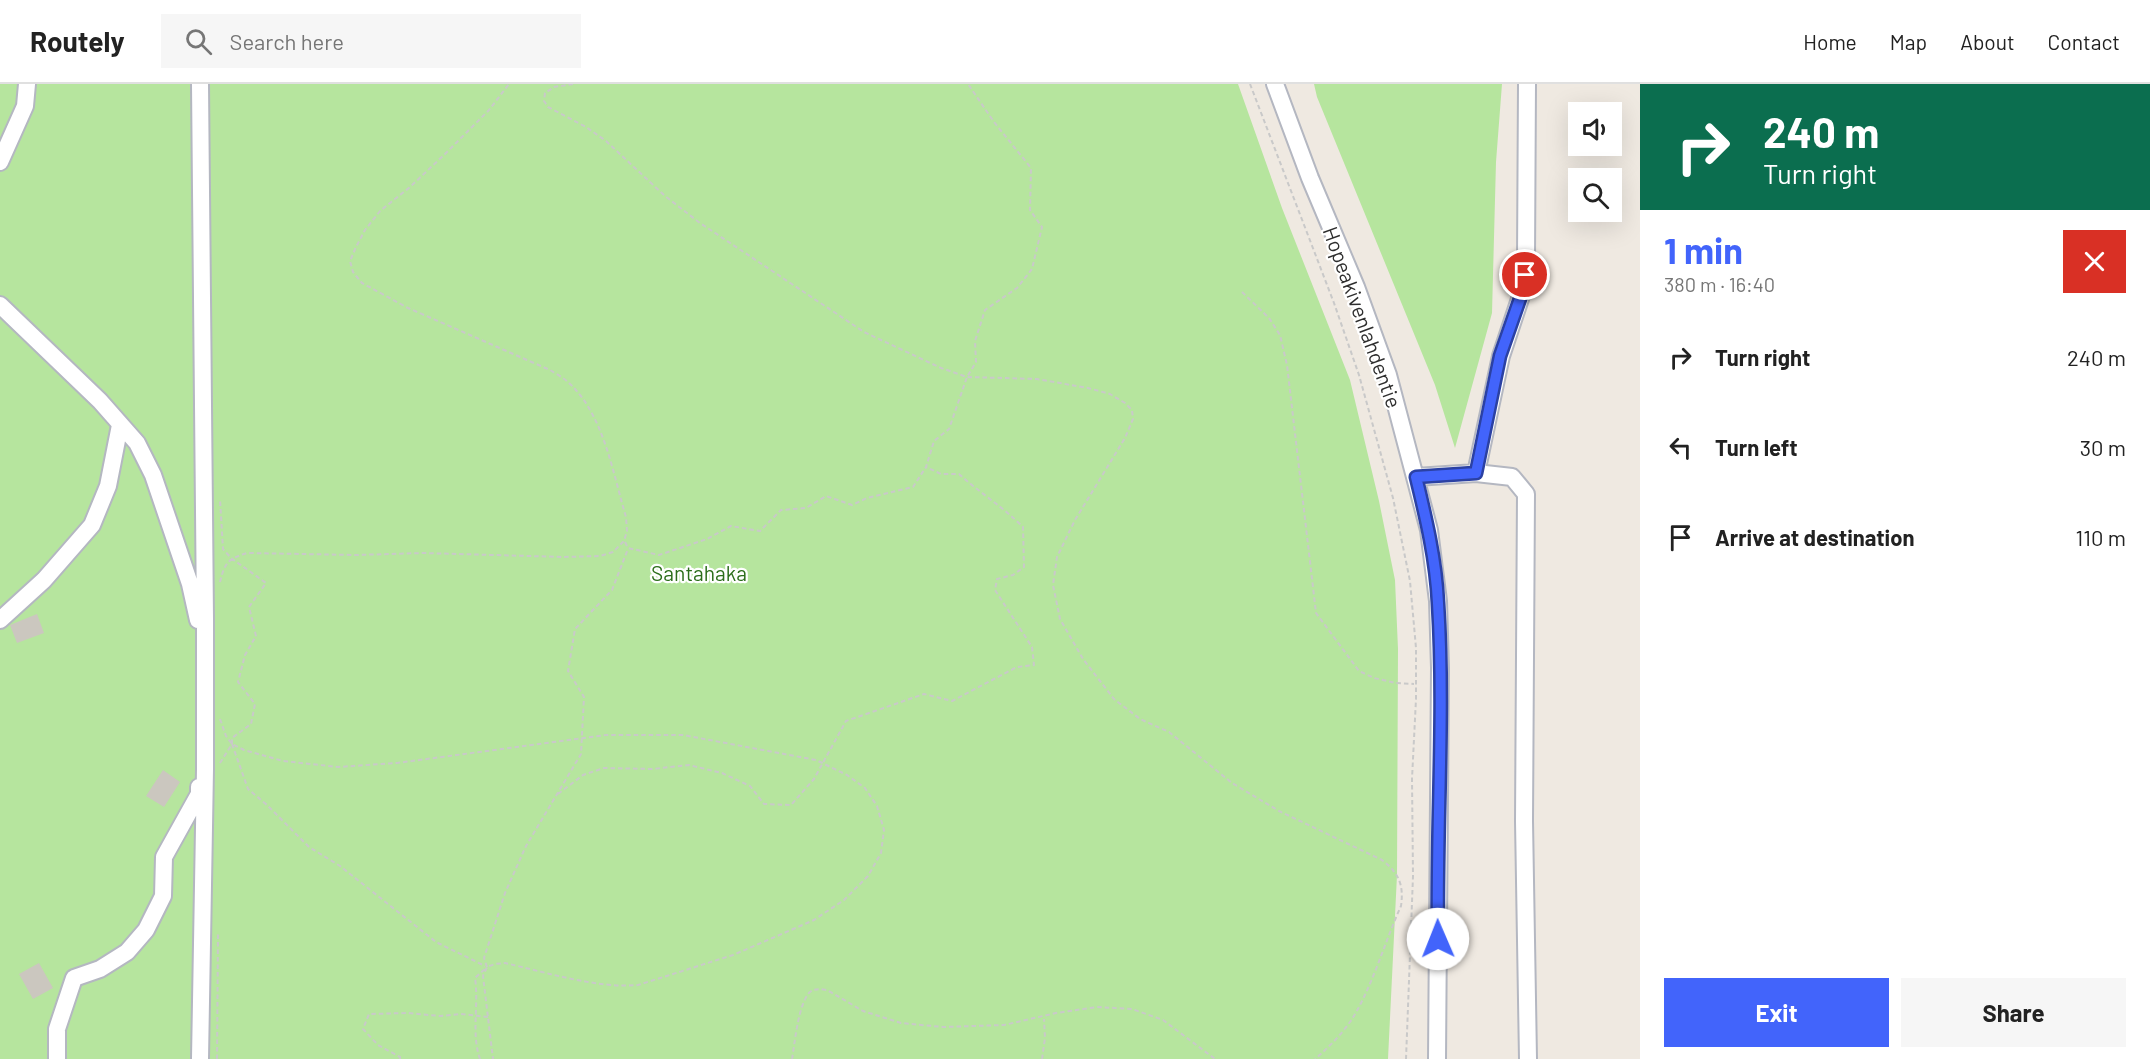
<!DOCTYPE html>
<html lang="en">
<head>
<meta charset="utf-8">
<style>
  :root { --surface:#fff; --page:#f6f6f6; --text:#222; --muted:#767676; --line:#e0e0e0; --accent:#4264fb }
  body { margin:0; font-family:Barlow,sans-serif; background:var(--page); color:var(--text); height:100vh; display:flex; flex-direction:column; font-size:22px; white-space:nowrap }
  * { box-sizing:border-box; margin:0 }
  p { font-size:20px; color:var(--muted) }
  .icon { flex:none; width:33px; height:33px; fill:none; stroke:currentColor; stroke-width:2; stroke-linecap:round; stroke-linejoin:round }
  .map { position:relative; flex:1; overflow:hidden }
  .side { display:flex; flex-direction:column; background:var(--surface); width:510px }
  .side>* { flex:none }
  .top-card { background:#0b6e4f; color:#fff; overflow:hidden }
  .fabs { position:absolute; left:1568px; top:18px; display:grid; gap:12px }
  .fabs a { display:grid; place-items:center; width:54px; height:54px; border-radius:0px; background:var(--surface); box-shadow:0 6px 24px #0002; font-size:30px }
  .pin { position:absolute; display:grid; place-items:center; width:51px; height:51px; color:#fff; margin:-26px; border:3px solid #fff; border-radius:50%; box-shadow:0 2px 6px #0007 }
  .me { position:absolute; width:66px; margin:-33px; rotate:359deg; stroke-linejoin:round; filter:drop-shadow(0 0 4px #0008) }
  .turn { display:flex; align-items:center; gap:21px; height:126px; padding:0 24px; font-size:27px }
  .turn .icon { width:78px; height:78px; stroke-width:2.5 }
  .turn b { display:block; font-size:42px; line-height:51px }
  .round { display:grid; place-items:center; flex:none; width:63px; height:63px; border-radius:0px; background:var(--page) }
  .head { display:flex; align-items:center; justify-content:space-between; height:102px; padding:0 24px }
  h1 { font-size:36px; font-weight:700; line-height:45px; color:var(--accent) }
  .cta { display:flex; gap:12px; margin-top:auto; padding:12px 24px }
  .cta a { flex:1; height:69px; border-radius:0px; background:var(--accent); color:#fff; font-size:24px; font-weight:700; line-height:69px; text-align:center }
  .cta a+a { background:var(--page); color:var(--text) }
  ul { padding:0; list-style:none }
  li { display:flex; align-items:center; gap:18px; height:90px; padding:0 24px }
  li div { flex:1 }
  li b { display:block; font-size:22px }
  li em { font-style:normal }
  header { display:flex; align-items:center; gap:36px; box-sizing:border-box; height:84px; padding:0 30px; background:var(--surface); border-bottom:2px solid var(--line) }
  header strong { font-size:28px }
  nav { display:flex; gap:33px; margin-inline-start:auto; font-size:21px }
  .search { width:420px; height:54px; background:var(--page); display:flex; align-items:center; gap:15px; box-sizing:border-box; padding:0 21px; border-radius:0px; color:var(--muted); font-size:22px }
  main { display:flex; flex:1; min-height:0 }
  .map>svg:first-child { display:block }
  .green { fill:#b6e59e }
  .building { fill:#cbc7bf }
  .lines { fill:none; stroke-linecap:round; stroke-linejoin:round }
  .minor-casing { stroke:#b4b7c1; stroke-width:20 }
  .path { stroke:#c9c9c9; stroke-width:2; stroke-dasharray:4.5 3; stroke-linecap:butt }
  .minor { stroke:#fff; stroke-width:16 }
  .route-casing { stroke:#2b41a3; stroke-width:15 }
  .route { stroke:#4264fb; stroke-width:10 }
  .labels { text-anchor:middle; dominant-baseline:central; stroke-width:4.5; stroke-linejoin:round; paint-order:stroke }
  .street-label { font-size:21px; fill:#2e2e2e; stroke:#fff }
  .park-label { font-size:21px; fill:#2c6e1b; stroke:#fff }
</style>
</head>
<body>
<header>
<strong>Routely</strong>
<div class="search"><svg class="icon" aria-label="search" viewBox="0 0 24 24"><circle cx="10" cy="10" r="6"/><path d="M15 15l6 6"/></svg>Search here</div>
<nav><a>Home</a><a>Map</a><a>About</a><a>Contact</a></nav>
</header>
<main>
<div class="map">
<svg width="1640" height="975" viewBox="0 0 1640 975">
  <rect width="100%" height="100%" fill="#efe9e1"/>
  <!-- green -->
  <path class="green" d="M0,0h1238l44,124 68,172 29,121 16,79 3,69 -1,226 -9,184h-1388z
    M1314,0h188l-6,78 -4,151 -37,135 -20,-63 -118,-288z"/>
  <!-- building -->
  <path class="building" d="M37,530l7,19 -27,10 -7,-18z
    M163,686l17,12 -16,25 -18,-11z
    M39,879l14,25 -20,11 -14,-25z"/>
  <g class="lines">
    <!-- minor casing -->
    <g class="minor-casing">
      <path id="minor" d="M200,0l5,534v151l-5,290
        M1275,0l35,94 46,109 32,88 41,155 9,71 2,67 -3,391
        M0,78l25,-56 2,-22
        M0,221l100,96 37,42 16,32 37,109 8,36
        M1476,389l25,-117 22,-66 3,-31 1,-175
        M1416,393l60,-4 36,4 14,17 -2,327 4,238
        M0,536l44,-40 48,-55 16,-39 12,-61
        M57,975v-30l17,-51 26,-9 27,-17 19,-22 17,-34 1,-39 35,-63v-7"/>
    </g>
    <!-- path -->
    <path class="path" d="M573,0l-19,3 -9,6 -1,8 4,6 38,20 20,14 59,55 35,27 164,109 77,36 26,9 70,2 51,9 22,6 15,9 7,7 1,9 -8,19 -50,82 -18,37 -4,28 7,34 23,40 31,40 26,20 29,13 63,51 47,28 103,49c17,13 22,25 19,46 -16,35 -30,85 -51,116 -10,14 -22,26 -35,37
      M1250,0l84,219 25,72 34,123 17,83 6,67v51l-4,80 1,97 -7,183
      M1242,208l27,26 11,17 7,30 29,248 43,58 15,7 22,5 18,1
      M625,458l3,6 31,7 48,-16 24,-13 29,5 21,-21 25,-2 20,-12 26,9 15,-7 46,-11 13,-20 8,-26 15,-12 18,-52 9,-15 -1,-21 10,-31 32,-22 15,-19 10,-42 -12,-17 1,-42 -37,-46 -26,-38
      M220,498c5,-20 8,-23 27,-29l109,2 67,-2 141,4 36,-1 13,-4 11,-11 3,-10 -1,-14c-13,-43 -22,-102 -57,-134 -5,-5 -13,-9 -19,-13l-142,-62 -46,-25 -9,-11 -3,-11 6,-14 9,-17 15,-19 30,-24 35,-33 44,-44 20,-26
      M220,635l6,17 6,8 12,6 39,11 55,6 59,-4 209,-28h77l133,25 31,15 18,13 12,18 7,24 -3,23 -13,23 -24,24 -30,20 -53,23 -28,12 -95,30c-40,4 -93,-13 -133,-22l-10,1 -8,3 -4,9 10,83
      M232,660l16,45 19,16 42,42 31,19 96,76 49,24
      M220,679l12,-19v-6l19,-14 4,-20 -17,-22 7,-27 11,-19 -7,-29 17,-24 -35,-25 -8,-9 -3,-50
      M558,710l25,-19 21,-7 48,1 37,-4 33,8 28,13 14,18 27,1 23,-26 32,-58 78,-27 28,7 65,-34 17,-2 -2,-18 -37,-57 2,-11 16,-4 11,-8 -1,-40c-20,-20 -43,-34 -64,-53h-18l-15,-7
      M487,883l-3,-9 21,-65 21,-47 55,-92 3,-57 -16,-26 7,-42 37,-39 16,-41
      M217,975l1,-126
      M400,975v-2l-22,-12 -15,-16 6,-15 39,-1 32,3 21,-2 27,3
      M480,975c-9,-25 -1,-54 -5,-81l10,-9
      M792,975c3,-17 6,-53 17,-66 5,-5 11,-4 18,-3l36,21 38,12 42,4 61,-2 52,-12 41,-6 35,2 31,11 52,39
      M1042,975l3,-21 -1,-19"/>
    <!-- minor -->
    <use href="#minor" class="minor"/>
  </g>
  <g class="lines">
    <!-- route casing -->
    <g class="route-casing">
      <path id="route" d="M1438,855c-2,-112 7,-224 0,-336 -2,-43 -12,-85 -22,-126l60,-4 24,-117 23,-66 2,-15"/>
    </g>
    <!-- route -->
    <use href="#route" class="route"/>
  </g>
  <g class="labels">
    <!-- street labels -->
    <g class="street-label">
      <text transform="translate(1363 233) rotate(70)">Hopeakivenlahdentie</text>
    </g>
    <!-- park labels -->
    <g class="park-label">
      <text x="699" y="488">Santahaka</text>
    </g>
  </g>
</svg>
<div class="fabs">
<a><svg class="icon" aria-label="sound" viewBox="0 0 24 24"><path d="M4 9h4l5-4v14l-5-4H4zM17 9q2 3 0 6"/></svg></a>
<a><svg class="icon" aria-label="search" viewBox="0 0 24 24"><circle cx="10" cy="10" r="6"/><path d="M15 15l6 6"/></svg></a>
</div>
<div class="pin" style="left:1525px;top:191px;background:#d93025"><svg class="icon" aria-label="arrive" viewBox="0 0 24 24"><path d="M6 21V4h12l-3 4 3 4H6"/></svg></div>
<svg class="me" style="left:1438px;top:855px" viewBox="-20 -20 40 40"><circle r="19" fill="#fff"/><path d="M0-13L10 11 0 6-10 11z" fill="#4264fb"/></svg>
</div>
<section class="side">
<div class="top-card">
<div class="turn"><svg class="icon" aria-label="right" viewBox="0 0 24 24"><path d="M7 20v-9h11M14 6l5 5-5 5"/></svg><div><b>240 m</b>Turn right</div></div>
</div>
<div class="head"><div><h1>1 min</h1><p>380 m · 16:40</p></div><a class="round" style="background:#d93025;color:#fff"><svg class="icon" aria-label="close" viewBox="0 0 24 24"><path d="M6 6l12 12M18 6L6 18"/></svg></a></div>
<ul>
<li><svg class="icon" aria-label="right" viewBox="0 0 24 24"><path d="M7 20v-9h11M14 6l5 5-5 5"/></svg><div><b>Turn right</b></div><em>240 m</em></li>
<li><svg class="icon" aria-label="left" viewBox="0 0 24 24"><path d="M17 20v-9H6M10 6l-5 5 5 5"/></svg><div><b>Turn left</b></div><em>30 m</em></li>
<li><svg class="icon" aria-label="arrive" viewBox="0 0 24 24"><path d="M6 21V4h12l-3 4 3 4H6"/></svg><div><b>Arrive at destination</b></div><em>110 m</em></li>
</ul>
<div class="cta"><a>Exit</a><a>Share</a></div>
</section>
</main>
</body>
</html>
